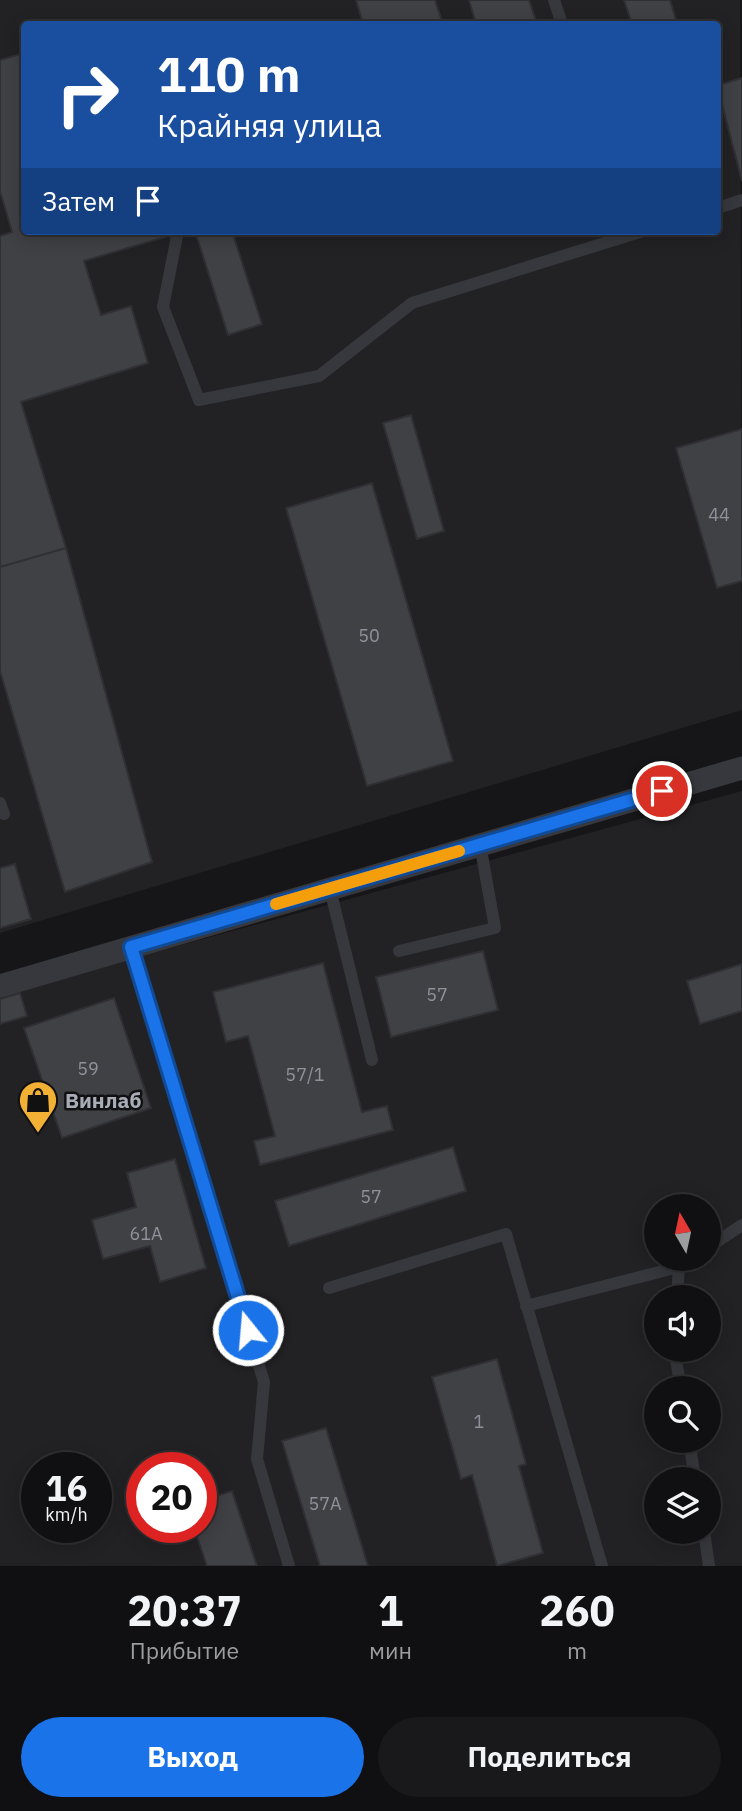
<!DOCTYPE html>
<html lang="ru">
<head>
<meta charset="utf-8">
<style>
  :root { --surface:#101012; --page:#19191b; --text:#f1f3f6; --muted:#9c9d9f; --line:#303032; --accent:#1a73e8 }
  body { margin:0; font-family:"IBM Plex Sans",sans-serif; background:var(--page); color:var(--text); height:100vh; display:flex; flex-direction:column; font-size:26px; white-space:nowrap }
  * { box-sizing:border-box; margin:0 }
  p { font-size:23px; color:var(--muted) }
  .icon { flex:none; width:38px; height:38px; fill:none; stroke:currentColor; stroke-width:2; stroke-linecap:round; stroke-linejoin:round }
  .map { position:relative; height:1566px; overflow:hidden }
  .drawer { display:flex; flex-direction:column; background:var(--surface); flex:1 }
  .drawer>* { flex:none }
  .top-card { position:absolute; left:21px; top:21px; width:700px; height:214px; border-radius:7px; box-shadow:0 4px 18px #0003,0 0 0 2px var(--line); background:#1a4fa0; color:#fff; overflow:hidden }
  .needle { width:46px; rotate:351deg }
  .fabs { position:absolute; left:644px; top:1194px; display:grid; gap:14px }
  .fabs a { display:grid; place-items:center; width:77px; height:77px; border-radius:50%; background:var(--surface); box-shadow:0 4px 18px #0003,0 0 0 2px var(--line); font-size:35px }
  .speed { position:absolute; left:21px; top:1452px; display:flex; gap:14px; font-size:35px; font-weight:700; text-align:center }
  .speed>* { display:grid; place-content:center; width:91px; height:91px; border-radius:50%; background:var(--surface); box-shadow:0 4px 18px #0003,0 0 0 2px var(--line); line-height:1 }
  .speed small { font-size:18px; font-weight:400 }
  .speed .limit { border:10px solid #d22; background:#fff; color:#111 }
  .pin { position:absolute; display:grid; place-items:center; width:60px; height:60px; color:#fff; margin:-30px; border:4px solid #fff; border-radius:50%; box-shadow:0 2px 7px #0007 }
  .me { position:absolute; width:77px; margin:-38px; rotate:343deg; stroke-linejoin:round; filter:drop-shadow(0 0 5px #0008) }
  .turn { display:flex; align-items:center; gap:24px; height:147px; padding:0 21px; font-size:32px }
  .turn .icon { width:91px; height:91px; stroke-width:2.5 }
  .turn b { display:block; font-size:49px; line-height:60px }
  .then { display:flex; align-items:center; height:66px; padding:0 21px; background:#0003; gap:14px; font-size:26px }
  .eta { display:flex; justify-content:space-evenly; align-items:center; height:119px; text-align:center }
  .eta b { font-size:42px; font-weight:700; line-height:49px }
  .action { display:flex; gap:14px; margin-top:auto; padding:14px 21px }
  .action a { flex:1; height:80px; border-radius:42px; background:var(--accent); color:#fff; font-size:28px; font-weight:700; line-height:80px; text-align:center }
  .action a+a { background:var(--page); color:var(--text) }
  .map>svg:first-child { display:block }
  .built { fill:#222225; fill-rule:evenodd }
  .building { fill:#404145; stroke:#303034; stroke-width:2 }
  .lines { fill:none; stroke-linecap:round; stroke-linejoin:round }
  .lane { stroke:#37383d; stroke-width:12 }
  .street { stroke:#37383d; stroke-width:23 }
  .route-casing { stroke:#114b97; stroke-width:18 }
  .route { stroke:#1a73e8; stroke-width:12 }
  .slow { stroke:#f59e0b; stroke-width:12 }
  .labels { text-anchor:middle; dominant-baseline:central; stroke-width:5; stroke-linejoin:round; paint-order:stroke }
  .number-label { font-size:18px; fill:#8e929b }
  .poi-label { font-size:21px; font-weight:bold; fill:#a8adb8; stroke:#111113; text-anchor:start }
</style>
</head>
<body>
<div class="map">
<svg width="742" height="1566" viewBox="0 0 742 1566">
  <rect width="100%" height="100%" fill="#161618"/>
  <!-- built -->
  <path class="built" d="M0,0h740l2,710 -742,223zM24,24h694v207h-694z
    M742,791v775h-742v-571zM656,1206h53v52h-53zM656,1297h53v52h-53zM656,1388h53v52h-53zM37,1468h59v60h-59zM142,1468h59v60h-59zM656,1479h53v52h-53z"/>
  <!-- building -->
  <path class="building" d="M356,0h79l8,24h-80z
    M469,0h60l8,24h-61z
    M624,0h46l7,23 -45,1z
    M24,53v178h139l2,6 -81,24 17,54 30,-9 17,57 -127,39 45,146 -66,19v-331l12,-4 -12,-41v-131z
    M742,78v103l-24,-92v-4z
    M195,231h37l30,93 -34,11z
    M411,415l33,116 -27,8 -34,-116z
    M742,429v152l-25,7 -41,-140z
    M372,483l81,278 -86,25 -81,-278z
    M66,548l86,314 -87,30 -65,-221v-104z
    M15,864l16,55 -31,9v-60z
    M483,951l15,59 -107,27 -15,-60z
    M323,963l39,149 25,-6 6,24 -133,35 -6,-24 21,-5 -27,-100 -22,6 -13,-50z
    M742,964v47l-42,13 -13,-43z
    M20,993l7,23 -27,8v-25z
    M114,998l37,110 -89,30 -38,-110z
    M453,1147l13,44 -177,55 -14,-45z
    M175,1159l31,109 -46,14 -10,-36 -47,13 -11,-39 44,-13 -9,-34z
    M497,1359l29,105 -7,2 24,87 -46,13 -25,-91 -11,4 -29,-102z
    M326,1428l42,138h-48l-38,-125z
    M232,1491l25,75h-50l-13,-38h7v-27z"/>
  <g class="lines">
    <!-- lane -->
    <path class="lane" d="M554,0l8,24
      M718,208l24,-8
      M178,231l-15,76 36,93 120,-24 93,-73 231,-72
      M0,803l4,11
      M330,889l42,171
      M131,947l133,435 -7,77 32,107
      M399,951l96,-23 -15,-84
      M709,1247l33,-22
      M329,1288l177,-54 96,332
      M677,1297l2,-30 13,-9
      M526,1306l153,-39
      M674,1349l7,39
      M689,1440l6,39
      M704,1531l5,35"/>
    <!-- street -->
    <path class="street" d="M0,986l742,-218"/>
  </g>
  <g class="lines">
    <!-- route casing -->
    <g class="route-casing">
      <path id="route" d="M248,1330l-117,-383 531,-156"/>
    </g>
    <!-- route -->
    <use href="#route" class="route"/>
    <!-- slow -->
    <path class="slow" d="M276,904l183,-53"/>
  </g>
  <!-- icons -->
  <defs>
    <g id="shop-pin" transform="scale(2.0125)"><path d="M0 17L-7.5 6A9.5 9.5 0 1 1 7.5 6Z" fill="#f2b134" stroke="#111113"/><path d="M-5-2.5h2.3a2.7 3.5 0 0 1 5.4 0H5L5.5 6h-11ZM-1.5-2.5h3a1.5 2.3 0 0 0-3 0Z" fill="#111"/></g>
  </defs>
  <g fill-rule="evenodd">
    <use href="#shop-pin" x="38" y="1100"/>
  </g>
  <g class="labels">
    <!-- number labels -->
    <g class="number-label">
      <text x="719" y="514">44</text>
      <text x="369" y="635">50</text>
      <text x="437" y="994">57</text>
      <text x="88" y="1068">59</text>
      <text x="305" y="1074">57/1</text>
      <text x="371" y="1196">57</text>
      <text x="146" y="1233">61А</text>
      <text x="479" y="1421">1</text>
      <text x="325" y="1503">57А</text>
    </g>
    <!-- poi labels -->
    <g class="poi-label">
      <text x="65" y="1100">Винлаб</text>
    </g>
  </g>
</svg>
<div class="fabs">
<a><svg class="needle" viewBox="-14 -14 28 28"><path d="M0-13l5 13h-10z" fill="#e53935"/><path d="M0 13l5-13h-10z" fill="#9c9d9f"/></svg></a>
<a><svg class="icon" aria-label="sound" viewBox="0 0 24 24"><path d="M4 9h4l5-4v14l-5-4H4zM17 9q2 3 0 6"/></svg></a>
<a><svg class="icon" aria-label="search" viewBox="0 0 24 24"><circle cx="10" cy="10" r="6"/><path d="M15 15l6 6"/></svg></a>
<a><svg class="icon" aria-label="layers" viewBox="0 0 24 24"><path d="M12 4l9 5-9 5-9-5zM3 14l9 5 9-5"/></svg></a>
</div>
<div class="speed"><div>16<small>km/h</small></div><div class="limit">20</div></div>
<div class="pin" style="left:662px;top:791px;background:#d93025"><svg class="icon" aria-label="arrive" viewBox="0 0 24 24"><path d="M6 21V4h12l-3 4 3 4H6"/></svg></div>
<svg class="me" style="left:248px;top:1330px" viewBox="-20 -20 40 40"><circle r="17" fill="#1a73e8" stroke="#fff" stroke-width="3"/><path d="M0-11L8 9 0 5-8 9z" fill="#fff"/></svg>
<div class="top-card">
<div class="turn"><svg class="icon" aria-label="right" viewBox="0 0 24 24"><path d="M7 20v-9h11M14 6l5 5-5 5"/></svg><div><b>110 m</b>Крайняя улица</div></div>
<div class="then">Затем<svg class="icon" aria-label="arrive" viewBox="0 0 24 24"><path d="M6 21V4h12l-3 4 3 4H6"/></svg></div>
</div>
</div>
<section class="drawer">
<div class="eta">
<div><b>20:37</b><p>Прибытие</p></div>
<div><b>1</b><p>мин</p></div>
<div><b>260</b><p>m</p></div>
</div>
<div class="action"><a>Выход</a><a>Поделиться</a></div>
</section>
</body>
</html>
